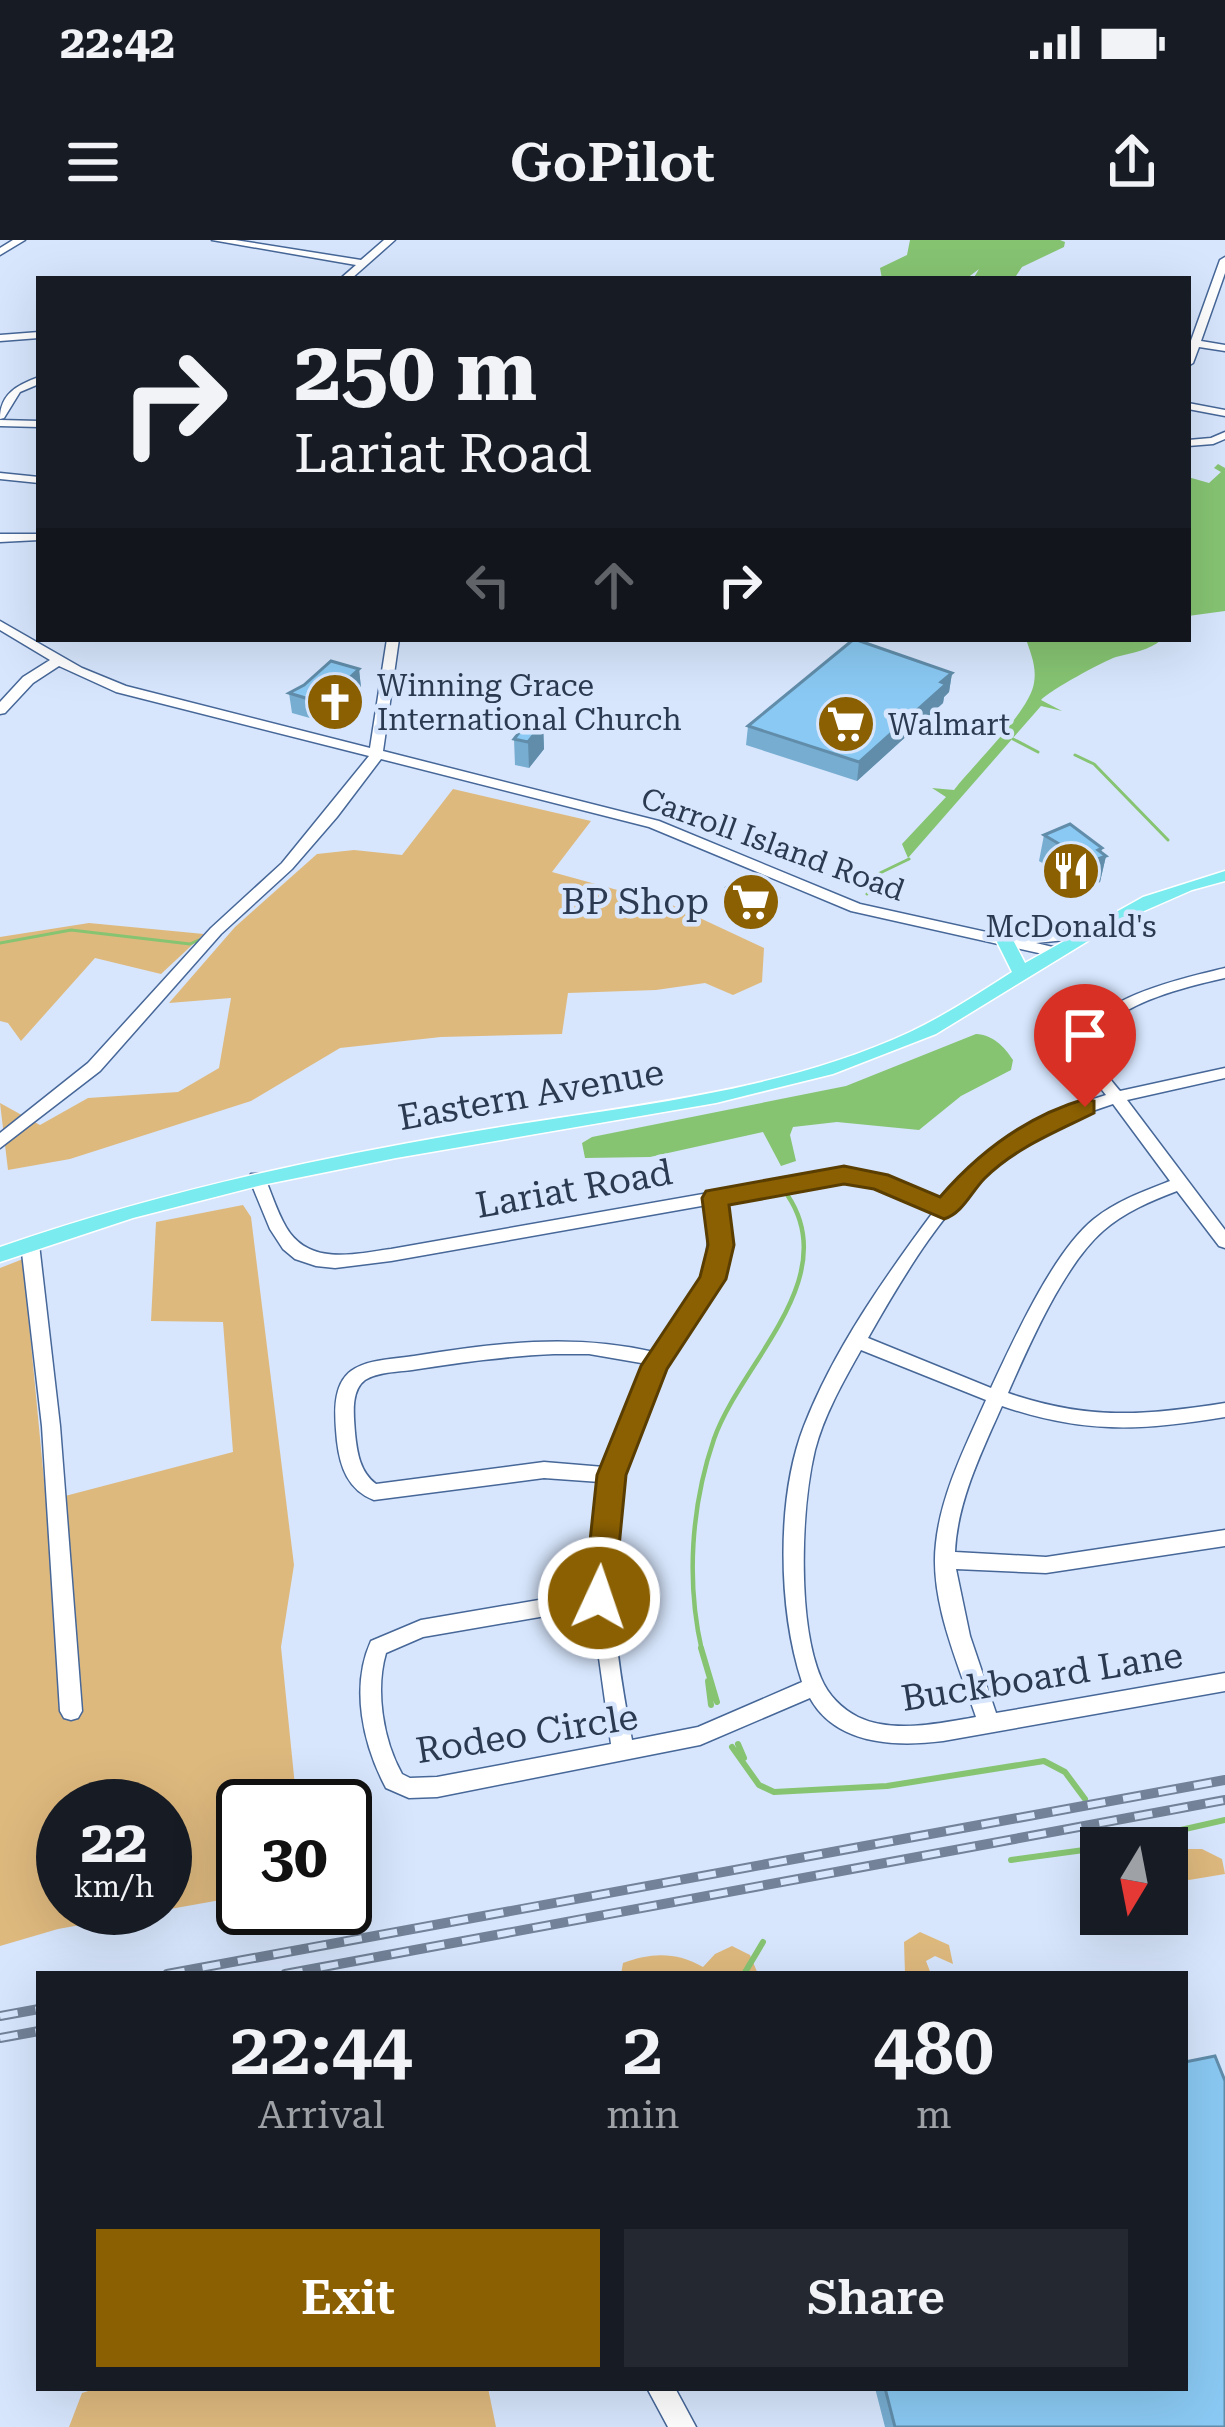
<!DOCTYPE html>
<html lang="en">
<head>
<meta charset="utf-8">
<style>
  :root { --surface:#171b24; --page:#242831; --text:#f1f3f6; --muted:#9ea1a6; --accent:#8b6002 }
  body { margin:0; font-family:"Roboto Serif",serif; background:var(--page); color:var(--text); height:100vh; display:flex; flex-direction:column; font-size:45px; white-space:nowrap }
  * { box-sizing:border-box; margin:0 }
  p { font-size:39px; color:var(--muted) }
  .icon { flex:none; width:66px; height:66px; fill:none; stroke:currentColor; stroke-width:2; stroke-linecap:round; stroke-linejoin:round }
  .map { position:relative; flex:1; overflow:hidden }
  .drawer { position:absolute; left:36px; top:1731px; width:1152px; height:420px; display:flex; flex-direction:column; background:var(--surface); border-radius:0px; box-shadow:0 12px 48px #0002 }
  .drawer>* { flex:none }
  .guide { position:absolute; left:36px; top:36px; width:1155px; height:366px; border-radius:0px; box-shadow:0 12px 48px #0002; background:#171b24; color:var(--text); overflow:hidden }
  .needle { width:78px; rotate:190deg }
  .fabs { position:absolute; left:1080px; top:1587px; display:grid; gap:24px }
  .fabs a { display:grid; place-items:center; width:108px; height:108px; border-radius:0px; background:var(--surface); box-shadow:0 12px 48px #0002; font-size:60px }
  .speed { position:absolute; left:36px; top:1539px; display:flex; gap:24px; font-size:60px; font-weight:700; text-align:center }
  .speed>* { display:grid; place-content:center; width:156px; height:156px; border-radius:50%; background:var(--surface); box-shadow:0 12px 48px #0002; line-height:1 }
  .speed small { font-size:30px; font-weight:400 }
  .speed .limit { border:6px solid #111; border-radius:18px; background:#fff; color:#111 }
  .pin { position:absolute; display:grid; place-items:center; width:102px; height:102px; color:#fff; margin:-123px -51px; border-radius:50% 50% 50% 0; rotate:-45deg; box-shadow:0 0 12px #0007 }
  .pin .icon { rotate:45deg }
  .me { position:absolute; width:132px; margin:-66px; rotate:3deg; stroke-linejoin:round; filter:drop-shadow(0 0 9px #0008) }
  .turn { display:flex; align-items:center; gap:42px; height:252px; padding:0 60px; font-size:54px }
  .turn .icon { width:156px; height:156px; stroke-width:2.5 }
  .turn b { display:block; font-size:84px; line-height:102px }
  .lanes { display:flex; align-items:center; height:114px; padding:0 60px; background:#0003; justify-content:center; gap:60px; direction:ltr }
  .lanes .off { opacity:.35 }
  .eta { display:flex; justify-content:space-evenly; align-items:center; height:204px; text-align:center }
  .eta b { font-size:72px; font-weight:600; line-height:84px }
  .cta { display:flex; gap:24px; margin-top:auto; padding:24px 60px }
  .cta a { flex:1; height:138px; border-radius:0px; background:var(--accent); color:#fff; font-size:48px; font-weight:600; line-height:138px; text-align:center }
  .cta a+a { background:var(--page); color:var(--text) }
  .status { display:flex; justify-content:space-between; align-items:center; height:84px; padding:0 60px; background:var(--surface); direction:ltr }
  .status svg { height:33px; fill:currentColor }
  header { display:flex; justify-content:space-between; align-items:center; height:156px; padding:0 60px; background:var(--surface); font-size:54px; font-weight:600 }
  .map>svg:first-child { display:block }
  .green { fill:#deb97e; fill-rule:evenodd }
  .water { fill:#86c472 }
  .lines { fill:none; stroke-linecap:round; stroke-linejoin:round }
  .stream-far2 { stroke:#86c472; stroke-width:3 }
  .stream-far1 { stroke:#86c472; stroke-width:4.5 }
  .stream { stroke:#86c472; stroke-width:6 }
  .minor-casing { stroke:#466798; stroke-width:3 }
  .major-casing { stroke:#fff; stroke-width:3 }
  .minor { fill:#fff; fill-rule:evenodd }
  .major { fill:#7aebef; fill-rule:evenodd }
  .rail-casing { stroke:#738298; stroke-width:10 }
  .rail { stroke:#d7e6fd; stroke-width:6; stroke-dasharray:18; stroke-linecap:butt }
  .wall { fill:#77add1 }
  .shaded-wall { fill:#618daa }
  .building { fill:#8ac9f3; stroke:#618daa; stroke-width:3 }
  .route { fill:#8b6002; stroke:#5a3e01; stroke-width:3 }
  .labels { text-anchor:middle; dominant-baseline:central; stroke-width:9; stroke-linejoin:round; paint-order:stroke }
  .far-poi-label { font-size:30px; fill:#2b3a50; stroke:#d7e6fd; text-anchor:start }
  .far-street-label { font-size:30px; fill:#2b3a50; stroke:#d7e6fd }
  .poi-label { font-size:36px; fill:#2b3a50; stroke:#d7e6fd; text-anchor:end }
  .street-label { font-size:36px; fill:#2b3a50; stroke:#d7e6fd }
</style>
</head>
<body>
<div class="status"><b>22:42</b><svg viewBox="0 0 49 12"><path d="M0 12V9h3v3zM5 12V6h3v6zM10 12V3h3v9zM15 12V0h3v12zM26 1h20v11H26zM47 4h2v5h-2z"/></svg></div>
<header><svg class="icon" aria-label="menu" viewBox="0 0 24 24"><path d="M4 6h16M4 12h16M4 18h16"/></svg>GoPilot<svg class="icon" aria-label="share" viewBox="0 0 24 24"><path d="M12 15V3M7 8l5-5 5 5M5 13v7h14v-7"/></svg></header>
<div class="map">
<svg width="1225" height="2187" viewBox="0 0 1225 2187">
  <rect width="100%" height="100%" fill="#d7e6fd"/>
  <!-- green -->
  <path class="green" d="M453,549l138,32 -39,51 120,33 92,43 -2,34 -29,13 -28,-12 -49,7 -88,3 -6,41 -121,3 -101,11 -89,53 -181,58 -62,11 -8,-67 40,22 48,-27 90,-6 41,-24 12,-70 -62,5 66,-76 82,-73 37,-4 48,5z
    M89,683l115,11 -43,40 -66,-16 -74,83 -13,-18 -8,-2v-84z
    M243,965l8,12 43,348 -13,82 16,159h-54v90l-185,33 -58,17v-678l23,-9 23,242 187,-49 -10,-130 -72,-1 5,-99zM63,1566h102v102h-102z
    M1184,1609h18l20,10 3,15 -36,6 -22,-7v-20z
    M920,1692l29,13 4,19 -18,-8 -9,5 5,13h-26l-1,-32z
    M732,1706l18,9 8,19h-137l2,-11c29,-11 54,-11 80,4l12,-13z
    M98,2148h390l8,39h-427l13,-34z"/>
  <!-- water -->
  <path class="water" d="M910,0h150l5,2 -1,5 -42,20 -8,12h-41l6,-10 -13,10h-84l-2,-11 27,-13z
    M1218,224l7,4v143l-37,5v-139l21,6 12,-11 -7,-4z
    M1026,399l135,1c-11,10 -29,13 -45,17 -13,4 -67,34 -75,43l21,11 -21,-5 -133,152 -6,-14 44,-47 -14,-9 22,2c19,-25 76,-79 80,-107 3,-17 -4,-31 -8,-44z
    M976,794c17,1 28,12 37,26l-2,10 -50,26 -42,34 -82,-8 -44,5 -3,8 6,26 -15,5 -18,-34 -113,25 -65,1 -3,-15 10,-6 254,-51z"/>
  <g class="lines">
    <!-- stream-far2 -->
    <path class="stream-far2" d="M1013,499l25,13
      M1075,515l19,9 74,76
      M867,654l13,-21 29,-14
      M0,703l71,-13 119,14 9,-4"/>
    <!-- stream-far1 -->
    <path class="stream-far1" d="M702,1411c-16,-69 -11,-145 12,-212 26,-75 129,-160 74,-243"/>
    <!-- stream -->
    <path class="stream" d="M701,1408l16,54
      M708,1441l3,24
      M738,1504l6,14
      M732,1507l27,38 15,7 113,-6 157,-25 21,11 20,27
      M1011,1620l95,-13 119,-27
      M744,1734l19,-32"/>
    <!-- minor casing -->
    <g class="minor-casing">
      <path id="minor" d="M13,0h12l-25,15v-7z
        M212,0h23l126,20 23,-20h11l-44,39h-11l16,-14z
        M1225,17v16l-24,68 24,4v6l-26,-4 -6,16 -5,3v-17l32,-89z
        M39,92v6l-39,3v-6z
        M39,137v7l-19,8 -16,26 -4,1c0,-25 17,-34 39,-42z
        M1188,163l37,7v6l-37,-7z
        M0,180l39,1v6l-39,-1z
        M1225,192v7l-12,5 -25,2v-6l23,-2z
        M0,233l39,4v6l-39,-4z
        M0,294h39v6l-39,2z
        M0,381l82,47 44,18 244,62 17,-109h12l-16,112 276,70 201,83 162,36 7,-6 56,-6 7,5 -7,5 -49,5 21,5 2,3 -7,5 -201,-45 -202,-84 -268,-68 -44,58 -45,52 -71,65 -121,137 -100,77v-15l88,-70 123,-135 71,-65 87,-107 -253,-64 -57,-26 -26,17 -28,30 -5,1v-12l23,-25 27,-17 -50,-30z
        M1225,728v10c-32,7 -130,29 -128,71 0,16 14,31 23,42l105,-23v10l-98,22 98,130v18l-6,-2 -42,-55c-26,10 -53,21 -74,40 -39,34 -74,114 -95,162 79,27 136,23 217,10v14c-84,14 -141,17 -223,-11 -20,45 -45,96 -47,146l91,5 179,-27v16l-179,27 -90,-4 14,67 26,77 229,-40v18l-282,50c-48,6 -107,4 -133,-43l-110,47 -263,52 -28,1 -23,-10c-23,-43 -36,-101 -15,-147l50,-21 170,-29v-46l9,-63 -56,-4 -170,22c-26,-10 -34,-33 -37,-59 -2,-22 -6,-55 14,-70 16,-12 44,-12 63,-15 81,-13 159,-23 240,-4 36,-57 61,-74 53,-147l-316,56 -56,7 -19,-2 -21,-7 -12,-10 -13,-20 -21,-51 2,-4h12c8,17 13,36 23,53 23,39 67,27 105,22l448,-79 46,7 57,24c49,-57 91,-84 164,-106 -9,-12 -21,-25 -24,-41 -11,-53 107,-77 143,-86zM1113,864l57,77c-26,10 -54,20 -76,38 -41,33 -80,120 -103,169l-123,-50c34,-60 80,-138 135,-180 32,-26 71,-41 110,-54zM839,942l37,5 58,24c-49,66 -100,138 -130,215 -28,72 -26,183 -2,256l-104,45 -66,13c-21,-109 -34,-214 7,-320 10,-26 22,-50 37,-74 17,-25 39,-49 47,-79 5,-22 3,-43 1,-65zM861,1110l125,50c-20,45 -45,94 -50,143 -7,57 22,120 40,174 -36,6 -83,17 -118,0 -16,-8 -30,-22 -37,-39 -24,-56 -20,-169 -6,-228 9,-35 28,-68 46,-100zM554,1114h35l58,10 -26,55 -17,48 -60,-5 -168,22c-16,-12 -19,-31 -21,-51 -1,-16 -5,-42 10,-53 13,-8 32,-8 47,-10 47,-7 94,-14 142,-16zM592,1368l19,136 -174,33 -27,1 -8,-4c-19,-34 -27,-84 -16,-121l37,-16z
        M30,998l9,6 21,182 22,285 -4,7 -7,2 -7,-2 -4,-7 -18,-285 -21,-182z
        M647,2148h28l21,39h-28z"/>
    </g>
    <!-- major casing -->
    <g class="major-casing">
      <path id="major" d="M1225,631v10l-33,9 -73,32 -183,112 -103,40 -117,29 -320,55 -134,27 -129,33 -133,44v-15c150,-52 303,-86 459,-113 150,-27 311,-37 451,-102 36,-17 69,-39 102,-60l-15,-30 3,-4h12l13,25 118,-66z"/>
    </g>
    <!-- minor -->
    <use href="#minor" class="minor"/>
    <!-- major -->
    <use href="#major" class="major"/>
    <!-- rail casing -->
    <g class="rail-casing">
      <path id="rail" d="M167,1734l1058,-194
        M285,1734l940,-174
        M0,1776l39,-7
        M0,1798l39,-7"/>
    </g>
    <!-- rail -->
    <use href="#rail" class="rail"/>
  </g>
  <!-- wall -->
  <path class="wall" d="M359,429l2,19 -37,34 -32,-9 -3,-20z
    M952,433l-3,19 -5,5 -1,6 -86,78 -111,-36 2,-19z
    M543,483l1,26 -15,19 -14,-3 -1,-26z
    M1044,595l57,18 5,3 -6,26 -16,6 -45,-27z
    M727,647l50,21 -10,8 -41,-20z
    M875,2148h310l40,39h-340z"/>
  <!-- shaded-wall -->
  <path class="shaded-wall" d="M359,429l2,19 -37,34 -2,-19z
    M952,433l-3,19 -5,5 -1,6 -86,78 2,-19z
    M543,483l1,26 -15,19 -1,-26z
    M1102,608l-2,10 6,-2 -6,26 -16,6 6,-26 8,-12z
    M778,658l-1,10 -10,8 1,-10z"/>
  <!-- building -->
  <path class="building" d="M854,399l98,34 -11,9 5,2 -87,78 -111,-36z
    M331,421l28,8 -37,34 -33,-10 15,-8z
    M529,480l14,3 -15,19 -14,-3z
    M1070,584l32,24 -4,2 8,6 -16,6 -46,-27z
    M736,639l42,19 -10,8 -41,-19z
    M1215,1816l10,25v346h-330l-10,-39h300v-326z"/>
  <!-- route -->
  <path class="route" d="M1085,859l9,2v12c-38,19 -79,35 -109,65 -14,14 -22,35 -41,41l-70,-30 -30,-5 -115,21 5,40 -8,34 -59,90 -41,106 -12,123 -4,9 -11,4 -11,-4 -4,-9 13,-123 44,-109 59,-89 8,-32 -6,-47 4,-7 138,-25 44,9 52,22c39,-45 87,-81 145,-98z"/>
  <!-- icons -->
  <defs>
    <g id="church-disc" transform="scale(3)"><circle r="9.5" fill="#8b6002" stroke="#d7e6fd"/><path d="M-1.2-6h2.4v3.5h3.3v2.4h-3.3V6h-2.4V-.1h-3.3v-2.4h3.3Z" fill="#fff"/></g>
    <g id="supermarket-disc" transform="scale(3)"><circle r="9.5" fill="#8b6002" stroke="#d7e6fd"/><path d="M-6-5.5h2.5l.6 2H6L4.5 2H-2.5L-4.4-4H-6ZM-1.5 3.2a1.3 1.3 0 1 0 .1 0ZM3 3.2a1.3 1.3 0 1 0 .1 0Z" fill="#fff"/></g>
    <g id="restaurant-disc" transform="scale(3)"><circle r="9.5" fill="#8b6002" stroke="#d7e6fd"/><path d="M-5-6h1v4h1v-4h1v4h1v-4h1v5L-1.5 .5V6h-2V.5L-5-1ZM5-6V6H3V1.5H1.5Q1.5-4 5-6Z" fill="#fff"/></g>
  </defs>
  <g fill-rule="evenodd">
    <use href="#church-disc" x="335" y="462"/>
    <use href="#supermarket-disc" x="846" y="484"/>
    <use href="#restaurant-disc" x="1071" y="631"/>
    <use href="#supermarket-disc" x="751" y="662"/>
  </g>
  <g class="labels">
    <!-- far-poi labels -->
    <g class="far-poi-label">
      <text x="377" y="445">Winning Grace<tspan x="377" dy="34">International Church</tspan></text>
      <text x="888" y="484">Walmart</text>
      <text x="1071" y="686" text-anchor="middle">McDonald's</text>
    </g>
    <!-- far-street labels -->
    <g class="far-street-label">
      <text transform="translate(773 604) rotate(20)">Carroll Island Road</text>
    </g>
    <!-- poi labels -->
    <g class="poi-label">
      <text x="709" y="662">BP Shop</text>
    </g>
    <!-- street labels -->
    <g class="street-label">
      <text transform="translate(531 855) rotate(-10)">Eastern Avenue</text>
      <text transform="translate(574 949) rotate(-10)">Lariat Road</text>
      <text transform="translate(1042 1437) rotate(-9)">Buckboard Lane</text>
      <text transform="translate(527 1494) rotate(-9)">Rodeo Circle</text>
    </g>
  </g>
</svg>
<div class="fabs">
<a><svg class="needle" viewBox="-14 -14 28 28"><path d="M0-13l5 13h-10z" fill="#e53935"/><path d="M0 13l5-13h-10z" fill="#9ea1a6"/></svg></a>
</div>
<div class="speed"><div>22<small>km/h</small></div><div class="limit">30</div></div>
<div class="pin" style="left:1085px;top:867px;background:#d93025"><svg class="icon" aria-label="arrive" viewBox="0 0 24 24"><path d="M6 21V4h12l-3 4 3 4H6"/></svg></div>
<svg class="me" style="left:599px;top:1358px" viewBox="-20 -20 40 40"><circle r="17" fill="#8b6002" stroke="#fff" stroke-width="3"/><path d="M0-11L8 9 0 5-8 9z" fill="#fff"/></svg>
<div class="guide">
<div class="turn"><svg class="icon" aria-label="right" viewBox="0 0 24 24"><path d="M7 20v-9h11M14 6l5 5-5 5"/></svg><div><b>250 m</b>Lariat Road</div></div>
<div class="lanes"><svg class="icon off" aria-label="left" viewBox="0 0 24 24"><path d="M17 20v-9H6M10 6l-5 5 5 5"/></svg><svg class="icon off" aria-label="ahead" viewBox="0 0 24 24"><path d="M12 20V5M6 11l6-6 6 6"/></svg><svg class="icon" aria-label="right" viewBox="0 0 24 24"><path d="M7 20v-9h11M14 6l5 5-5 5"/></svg></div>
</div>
<section class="drawer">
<div class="eta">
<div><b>22:44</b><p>Arrival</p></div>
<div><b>2</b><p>min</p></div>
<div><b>480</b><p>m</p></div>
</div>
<div class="cta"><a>Exit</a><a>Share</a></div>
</section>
</div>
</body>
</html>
